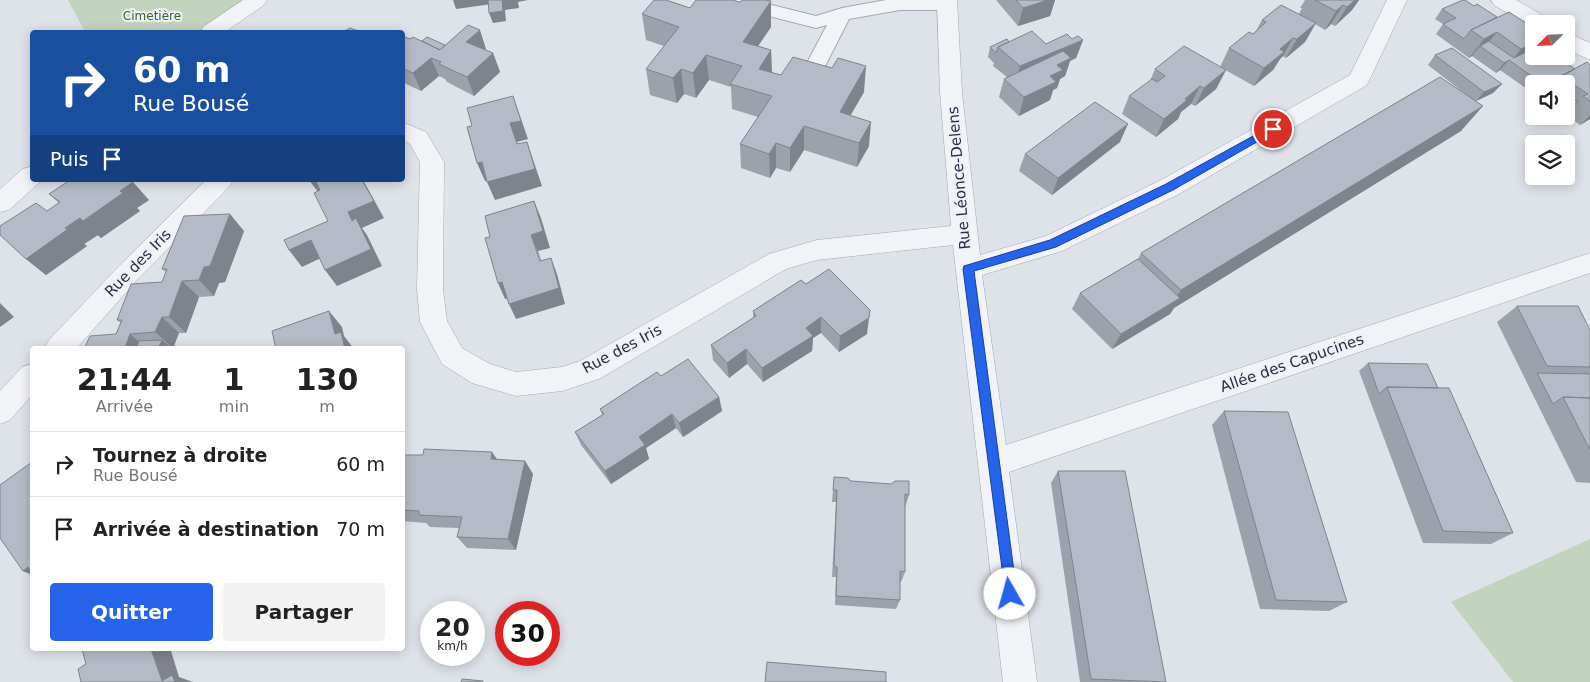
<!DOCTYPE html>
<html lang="fr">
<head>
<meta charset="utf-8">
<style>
  :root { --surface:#fff; --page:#f2f2f2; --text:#222; --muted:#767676; --line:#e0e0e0; --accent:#2563eb }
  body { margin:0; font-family:"DejaVu Sans",sans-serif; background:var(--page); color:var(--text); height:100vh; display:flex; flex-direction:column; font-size:19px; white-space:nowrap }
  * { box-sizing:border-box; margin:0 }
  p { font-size:16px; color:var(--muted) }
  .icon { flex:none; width:28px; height:28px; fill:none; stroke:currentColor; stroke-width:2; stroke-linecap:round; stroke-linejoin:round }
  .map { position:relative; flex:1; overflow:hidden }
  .panel { position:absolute; left:30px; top:346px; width:375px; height:305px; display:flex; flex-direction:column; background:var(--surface); border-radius:5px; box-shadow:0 2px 12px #0003 }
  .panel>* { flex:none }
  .hud { position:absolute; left:30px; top:30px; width:375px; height:152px; border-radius:5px; box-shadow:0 2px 12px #0003; background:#1a4fa0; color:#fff; overflow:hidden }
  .needle { width:32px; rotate:246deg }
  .tools { position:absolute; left:1525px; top:15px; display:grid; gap:10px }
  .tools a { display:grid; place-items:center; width:50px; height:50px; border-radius:5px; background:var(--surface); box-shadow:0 2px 12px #0003; font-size:25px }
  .speed { position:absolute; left:420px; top:601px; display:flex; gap:10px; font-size:25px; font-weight:700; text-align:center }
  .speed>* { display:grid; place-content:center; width:65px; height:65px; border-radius:50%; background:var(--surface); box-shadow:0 2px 12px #0003; line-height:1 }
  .speed small { font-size:12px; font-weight:400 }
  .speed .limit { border:8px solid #d22; background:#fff; color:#111 }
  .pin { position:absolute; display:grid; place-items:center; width:42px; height:42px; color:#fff; margin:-21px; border:2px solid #fff; border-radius:50%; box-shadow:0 1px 5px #0007 }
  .me { position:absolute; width:55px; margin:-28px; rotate:353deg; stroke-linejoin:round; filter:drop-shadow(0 0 4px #0008) }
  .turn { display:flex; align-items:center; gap:18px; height:105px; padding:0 20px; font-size:22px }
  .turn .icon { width:65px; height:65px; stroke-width:2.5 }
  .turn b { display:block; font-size:35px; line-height:42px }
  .then { display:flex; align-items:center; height:48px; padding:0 20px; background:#0003; gap:10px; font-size:19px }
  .eta { display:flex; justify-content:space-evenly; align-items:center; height:85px; text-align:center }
  .eta b { font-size:30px; font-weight:700; line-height:35px }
  .primary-button { display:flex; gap:10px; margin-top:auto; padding:10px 20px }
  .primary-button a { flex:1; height:58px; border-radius:5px; background:var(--accent); color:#fff; font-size:20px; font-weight:700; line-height:58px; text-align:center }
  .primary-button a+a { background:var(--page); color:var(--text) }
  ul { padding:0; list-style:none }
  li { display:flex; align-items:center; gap:15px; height:65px; padding:0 20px; border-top:1px solid var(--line) }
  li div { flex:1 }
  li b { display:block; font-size:19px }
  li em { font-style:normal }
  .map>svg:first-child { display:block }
  .green { fill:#c3d4be }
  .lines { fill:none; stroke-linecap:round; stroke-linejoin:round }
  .service-casing { stroke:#a3a8b3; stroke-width:2 }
  .minor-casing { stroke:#a3a8b3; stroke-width:1 }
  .service { fill:#f1f3f7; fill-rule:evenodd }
  .minor { fill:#f1f3f7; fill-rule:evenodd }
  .wall { fill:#9ca1aa }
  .shaded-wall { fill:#7f838b }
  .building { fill:#b5bbc6; stroke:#7f838b }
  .route { fill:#2563eb; stroke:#184099 }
  .labels { text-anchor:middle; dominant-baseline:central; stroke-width:4; stroke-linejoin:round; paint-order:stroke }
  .far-park-label { font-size:12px; fill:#385e32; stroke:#eef1f6 }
  .street-label { font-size:15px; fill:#262e41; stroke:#eef1f6 }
</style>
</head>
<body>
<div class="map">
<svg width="1590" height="682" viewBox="0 0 1590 682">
  <rect width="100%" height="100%" fill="#dee2e9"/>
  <!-- green -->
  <path class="green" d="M68,0h183l-48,32h-118z
    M1590,539v143h-77l-62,-80z"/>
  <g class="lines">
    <!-- service casing -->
    <g class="service-casing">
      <path id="service" d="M734,0h18l64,16 26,-8 44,-8h67l3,4 -3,4 -6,2h-47l-51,9 -32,63 -3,5 -7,2 -7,-2 -3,-5 30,-57 -11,3 -75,-19 -6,-2 -3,-4z"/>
    </g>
    <!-- minor casing -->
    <g class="minor-casing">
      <path id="minor" d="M243,0h24l-3,5 -39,27h-24l2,-5z
        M937,0h20l5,92 18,163 66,-19 115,-56 189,-105 37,-75h20l-40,85 -188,109 -117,57 -80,24 24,170 584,-192v20l-581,199 28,210h-34l-50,-437 -136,15 -31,9 -187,110 -37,12 -46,5 -44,-13 -30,-19 -22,-42 -3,-33 3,-127 -10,-18 -8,-4v-18l24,10 18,30 -1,127 4,32 15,27 28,16 26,8 46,-5 18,-6 189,-107 48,-14 134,-14 -11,-134z
        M1491,0h25l33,19 3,5h-18l-1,5 -39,-24z
        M1566,32l24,11v17l-24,-11z
        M32,166v14h9v1l-32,29 -9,2v-23l23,-20z
        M206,180h27l-3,6 -93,94 -61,69h-32l4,-8 71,-75z
        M32,364v31l-22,25 -10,4v-33l22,-24z"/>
    </g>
    <!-- service -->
    <use href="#service" class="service"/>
    <!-- minor -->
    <use href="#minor" class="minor"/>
  </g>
  <!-- wall -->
  <path class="wall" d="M996,0h59l-5,16 -32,10z
    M1305,0h54l-7,10 -17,16 -4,-2 -6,6 -10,-6 -10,18 -19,16 -3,-2 -3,3 -7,11 -19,16 -34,-19 9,-19 24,-14 3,-3 6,-11 37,-6 3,-6h-2z
    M771,1v26l-13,19 13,4 1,23 9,2 83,17 -14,24 19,30 -12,21 -53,-17 -14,22 -14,-4 -6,10 -29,-10 -1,-24 18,-27 -26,-8 -1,-22 -22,-7 -13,18 -12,-4 -7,9 -27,-8 -4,-26 18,-23 -18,-6 -4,-26 48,-6 50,-6z
    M1474,6l23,11 36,14 1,25 41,13 15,-4v54l-10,6 -14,-10v-31h-32v10l-34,-24 -4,3 -24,-17 -3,2 -33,-24 7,-10 -8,-5 7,-10z
    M402,36l8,3 35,6 41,4 -1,1 8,3 7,19 -26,24 -27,-14 -2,-3 -6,-3 -18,15 -19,-9z
    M1072,39l11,1 -7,18 -6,3 -5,15 -5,3 -3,9 -4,2 -3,10 -31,16 -20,-19 5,-18 3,-2 -14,-11 1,-3 -6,-6 2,-10 19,-5 37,2z
    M1435,55l58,38 -17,8 -15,30 -287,177 -4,6 -58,35 -40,-40 8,-16 58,-34 3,-6 327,-157 -40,-31z
    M1155,69l71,1 -10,19 -21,17 -4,-2 -10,8 -3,7 -22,18 -34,-23 7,-18 21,-15z
    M1120,142l-68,53 -33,-24 6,-17z
    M49,194l100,6 -12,8 3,3 -39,27 -3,-3 -14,9 3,2 -41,29 -20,-16 21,-48 12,-8z
    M244,231l-19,51 -6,1 -5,13 -15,1 -13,36h-7l-6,15h-2v1h-87l32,-15 5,-11 -4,-3 45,-38 4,-10 -4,-3z
    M801,280l66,54 -28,18 -18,-19 -8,5 -1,13 -49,31 -16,-18 -18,14 -16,-18 -2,-15 42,-27v-7z
    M1517,306l73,24v153l-14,-1 -79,-160z
    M1368,363l70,25 75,145 -22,11 -68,-1 -64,-172z
    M661,376l58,21 3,14 -39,26 -7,-9 -30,20 3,11 -38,25 -30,-39 -6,-13 27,-17 -2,-6z
    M1224,411l123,191 -18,9 -69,-2 -48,-184z
    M402,455l123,6 8,13 -17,76 -49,-2 -10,-11 2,-9 -29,-1 -4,-4 -24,-2z
    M1058,471l108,211h-86l-29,-199z
    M834,477l75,18 -4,12v65l-4,10h-1v18l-4,9 -61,-4 1,-28h-4l4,-75h-4z"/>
  <!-- shaded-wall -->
  <path class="shaded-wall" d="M453,0h39v4l-36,5z
    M502,0h26l-10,2 1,6 -14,2 1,11 -13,2 -4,-10z
    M1048,0h7l-5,16 -32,10 5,-18z
    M1355,0h4l-7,10 -17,16 12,-19z
    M771,1v26l-27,40 -1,-25z
    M1343,5l-12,19 -6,6 11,-19z
    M1316,23l-11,19 -19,16 11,-19z
    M480,30l6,19 -13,11 -7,-18z
    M1497,32l-13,16 -4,-2 -8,10 -3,2 15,-19z
    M1293,38l-10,18 -3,3 -7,11 -19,16 10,-18 16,-19z
    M1083,40l-7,18 -6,3 -5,15 -5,3 -3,9 -4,2 -3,10 -31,16 5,-19 -9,-12 5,-19z
    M1534,43v6l-23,13 10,-13z
    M771,50l1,25 -12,19 -1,-25z
    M493,53l7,19 -26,24 -7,-19z
    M706,55l3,25 -13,18 -3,-25z
    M431,58l8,18 -18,15 -8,-18z
    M1509,60l-9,10 -4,3 8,-10z
    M866,66l-2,26 -26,45 2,-25z
    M681,69l3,25 -7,9 -4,-25z
    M1226,70l-10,19 -21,17 9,-18z
    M1502,84l-9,9 -17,8 8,-9z
    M1200,86l-9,18 -10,8 -3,7 -22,18 8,-18 21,-20z
    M513,96l15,43 -11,3 6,20 -13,-39z
    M1483,106l-22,25 -287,177 -4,6 -58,35 9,-15 52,-32 8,-12z
    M1590,115v4l-10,6z
    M871,122l-2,24 -12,21 2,-24z
    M1128,124l-8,18 -68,53 6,-17z
    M804,126v24l-14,22v-24z
    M527,142l15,44 -47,14 -8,-18z
    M776,143v25l-6,10 -1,-24z
    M482,162l8,18 -5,1 -8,-18z
    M309,180h7l7,10 -5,2z
    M363,180l21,38 -22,10 5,7 15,31 -45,20 -12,-16 27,-49 -4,-9z
    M133,182l16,18 -12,8 3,3 -39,27 -18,-17 37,-30z
    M534,201l7,17 9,30 -12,3 9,26 -16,-42z
    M230,214l14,17 -19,51 -6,1 -5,13 -15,-16 5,-13z
    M80,218l18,17 -14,9 3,2 -41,29 -20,-16 39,-31z
    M311,240l12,17 -21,10 -13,-17z
    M551,258l6,16 8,30 -49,15 -7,-15z
    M182,281l17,16 -13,36 -17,-16z
    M502,282l8,16 -5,1 -7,-16z
    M0,303l14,14 -14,10z
    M870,310l-3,24 -28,18 1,-16z
    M329,311l13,16 2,9 10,13h-9l-10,-15z
    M162,317l17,16 -6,15 -18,-16z
    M821,317v16l-8,5 -1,13 -49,31 -1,-14 44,-40z
    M130,334l18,15 -23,-1z
    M162,340l9,8v1h-13z
    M746,349l1,15 -18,14 -2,-15z
    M719,397l3,14 -39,26 -4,-14z
    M672,414l4,14 -30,20 3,11 -38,25 -6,-13 34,-34z
    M492,452l9,13 -10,-6z
    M525,461l8,13 -17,76 -8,-11z
    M28,567l4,2v6l-9,-4z
    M151,649h24l-4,2 8,26 14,5h-28l-3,-1z"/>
  <!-- building -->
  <path class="building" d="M488,0h14l1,11 -14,2z
    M654,0h12l24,8 6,-8h36l8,2 2,-2h23l6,1 -28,41 28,8 -12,19 22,6 12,-18 39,11 6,-10 28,8 -26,46 31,10 -12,21 -55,-17 -14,22 -14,-5 -7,11 -29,-10 32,-48 -42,-12 12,-18 -36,-11 -13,18 -12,-4 -8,9 -27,-9 33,-42 -37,-13z
    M1016,0h32l-25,8z
    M1315,0h40l-8,7 -4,-2 -7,6z
    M1463,0h2l9,6 3,-2 20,13 -26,13 -7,9 -21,-15 13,-6 -14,-9z
    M1281,5l35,18 -19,16 -4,-1 -13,11 4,3 -20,16 -35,-20 20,-16 4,2 13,-12 -4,-2z
    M1509,12l25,16v1l-2,2 2,1v11l-13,6 -24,-17 -13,7 -13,-9z
    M468,25l12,5 -14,12 27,11 -26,24 -28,-13 2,-2 -10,-4 -18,15 -11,-5v-32l8,3 3,-2 27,13z
    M350,28l11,4h-18z
    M1032,31l14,13 21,-10 5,5 6,-3 5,4 -63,26 -22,-19z
    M427,37l18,8 -5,5 -18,-9z
    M1007,39l2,3 -11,5 -2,6 -6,-6z
    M1489,41l25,17 20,-10v8h22l19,13 -14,7 -7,8h-11l-34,-24 -5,3 -24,-17z
    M1184,46l42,24 -22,18 -4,-2 -15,13 2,1 -23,19 -35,-23 23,-17 5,3 8,-6 -10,-7z
    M1452,48l50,36 -18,8 -49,-37z
    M1063,51l8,7 -14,7 6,5 -13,6 6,6 -32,15 -20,-18z
    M1587,62l3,3v36l-7,-5 5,-2 -27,-18z
    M1440,77l43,29 -302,184 -40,-37z
    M1566,94l12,8 -4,3 -8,-5z
    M513,96l8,25 -11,2 7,21 10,-2 8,27 -48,13 -5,-20 -5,1 -10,-36 5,-1 -5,-18z
    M1095,102l33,22 -70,54 -33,-24z
    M70,180h60l3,2 -13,9 3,2 -40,28 -3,-3 -15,10 3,1 -42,30 -26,-24v-9l36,-23 11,8 13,-9 -11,-8z
    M315,180h47l12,21 -26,11 4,9 4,-3 15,31 -46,21 -14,-30 -22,10 -5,-10 44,-19 -14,-28 6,-3z
    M534,201l9,30 -12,4 9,26 11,-3 8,30 -50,16 -7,-22 -4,1 -13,-45 5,-1 -5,-21z
    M230,214l-20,52 -6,1 -5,13 -17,1 -13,36h-7l-7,15 -25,2 -5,14 5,1h-46l6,-13 26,-2 6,-14h-5l14,-36 31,-2 5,-13h-5l22,-53z
    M1138,259l42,39 -59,36 -41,-41z
    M829,269l41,41 -1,8 -29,18 -19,-19 -15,11 7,8 -51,32 -16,-19 -19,14 -16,-18 45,-29 -3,-5 48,-31 5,4z
    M1517,306h61l12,24v37l-43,-1z
    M329,311l6,23 6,-2 4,17h-69l-4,-18z
    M162,340l-4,9h-22l3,-8z
    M688,359l31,38 -40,26 -7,-9 -33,23 6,8 -40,26 -30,-39 29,-18 -4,-5 57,-37 4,4z
    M1368,363l59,1 11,24 -51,-1 -8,7z
    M1537,373l53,1v24l-27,-1 -10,7z
    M1387,387l62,1 64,145 -70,-2z
    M1563,397l27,1v52z
    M1224,411l64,1 59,190 -71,-2z
    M424,449l68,3 -1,7 34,2 -17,78 -51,-2 5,-20 -43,-2v-4l-17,-1v-55h21z
    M32,462v111l-4,-6 -5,4 -23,-33v-53z
    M1058,471h67l41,211 -75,-3z
    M834,477l14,1 3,3 40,3 4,-3h14v14l-4,-1v78l-5,-1v29l-64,-4 1,-29 -3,-1 3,-76h-4z
    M82,649h69l11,32 10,-6 3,7h-94l-3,-13 8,-5z
    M767,662l119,10v10h-121z
    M462,679l21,2v1h-22z"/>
  <!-- route -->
  <path class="route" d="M1273,125l5,4 -2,2 -103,59 -117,57 -82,24 43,323 -2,5 -5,2 -4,-2 -43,-330 1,-3 86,-26 116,-56z"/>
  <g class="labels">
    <!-- far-park labels -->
    <g class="far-park-label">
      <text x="152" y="16">Cimetière</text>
    </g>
    <!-- street labels -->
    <g class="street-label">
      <text transform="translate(959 178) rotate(-95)">Rue Léonce-Delens</text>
      <text transform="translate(138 263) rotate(-46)">Rue des Iris</text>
      <text transform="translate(622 349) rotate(-28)">Rue des Iris</text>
      <text transform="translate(1292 363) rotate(-19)">Allée des Capucines</text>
    </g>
  </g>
</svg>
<div class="tools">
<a><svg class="needle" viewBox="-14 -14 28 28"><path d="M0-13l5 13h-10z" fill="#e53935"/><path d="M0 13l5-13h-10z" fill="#767676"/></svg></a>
<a><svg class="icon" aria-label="sound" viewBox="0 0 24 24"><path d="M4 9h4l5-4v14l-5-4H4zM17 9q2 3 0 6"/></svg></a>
<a><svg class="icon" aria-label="layers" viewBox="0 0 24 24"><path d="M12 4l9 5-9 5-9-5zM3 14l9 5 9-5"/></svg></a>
</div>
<div class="speed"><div>20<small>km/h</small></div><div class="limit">30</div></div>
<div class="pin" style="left:1273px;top:129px;background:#d93025"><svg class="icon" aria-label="arrive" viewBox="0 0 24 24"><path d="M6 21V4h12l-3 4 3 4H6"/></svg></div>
<svg class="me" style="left:1010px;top:594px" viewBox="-20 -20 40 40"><circle r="19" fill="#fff"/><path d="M0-13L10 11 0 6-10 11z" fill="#2563eb"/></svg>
<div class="hud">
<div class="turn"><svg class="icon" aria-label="right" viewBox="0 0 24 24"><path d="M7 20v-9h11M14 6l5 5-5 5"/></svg><div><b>60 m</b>Rue Bousé</div></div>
<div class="then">Puis<svg class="icon" aria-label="arrive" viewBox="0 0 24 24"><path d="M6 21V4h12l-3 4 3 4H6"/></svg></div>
</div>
<section class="panel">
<div class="eta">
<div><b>21:44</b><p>Arrivée</p></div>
<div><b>1</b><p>min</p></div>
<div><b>130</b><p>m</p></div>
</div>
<ul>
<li><svg class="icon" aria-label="right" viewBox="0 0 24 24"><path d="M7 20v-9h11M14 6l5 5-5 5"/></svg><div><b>Tournez à droite</b><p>Rue Bousé</p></div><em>60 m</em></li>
<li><svg class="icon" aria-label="arrive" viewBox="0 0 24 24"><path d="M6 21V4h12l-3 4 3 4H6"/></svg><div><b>Arrivée à destination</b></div><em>70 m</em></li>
</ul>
<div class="primary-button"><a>Quitter</a><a>Partager</a></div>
</section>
</div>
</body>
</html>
